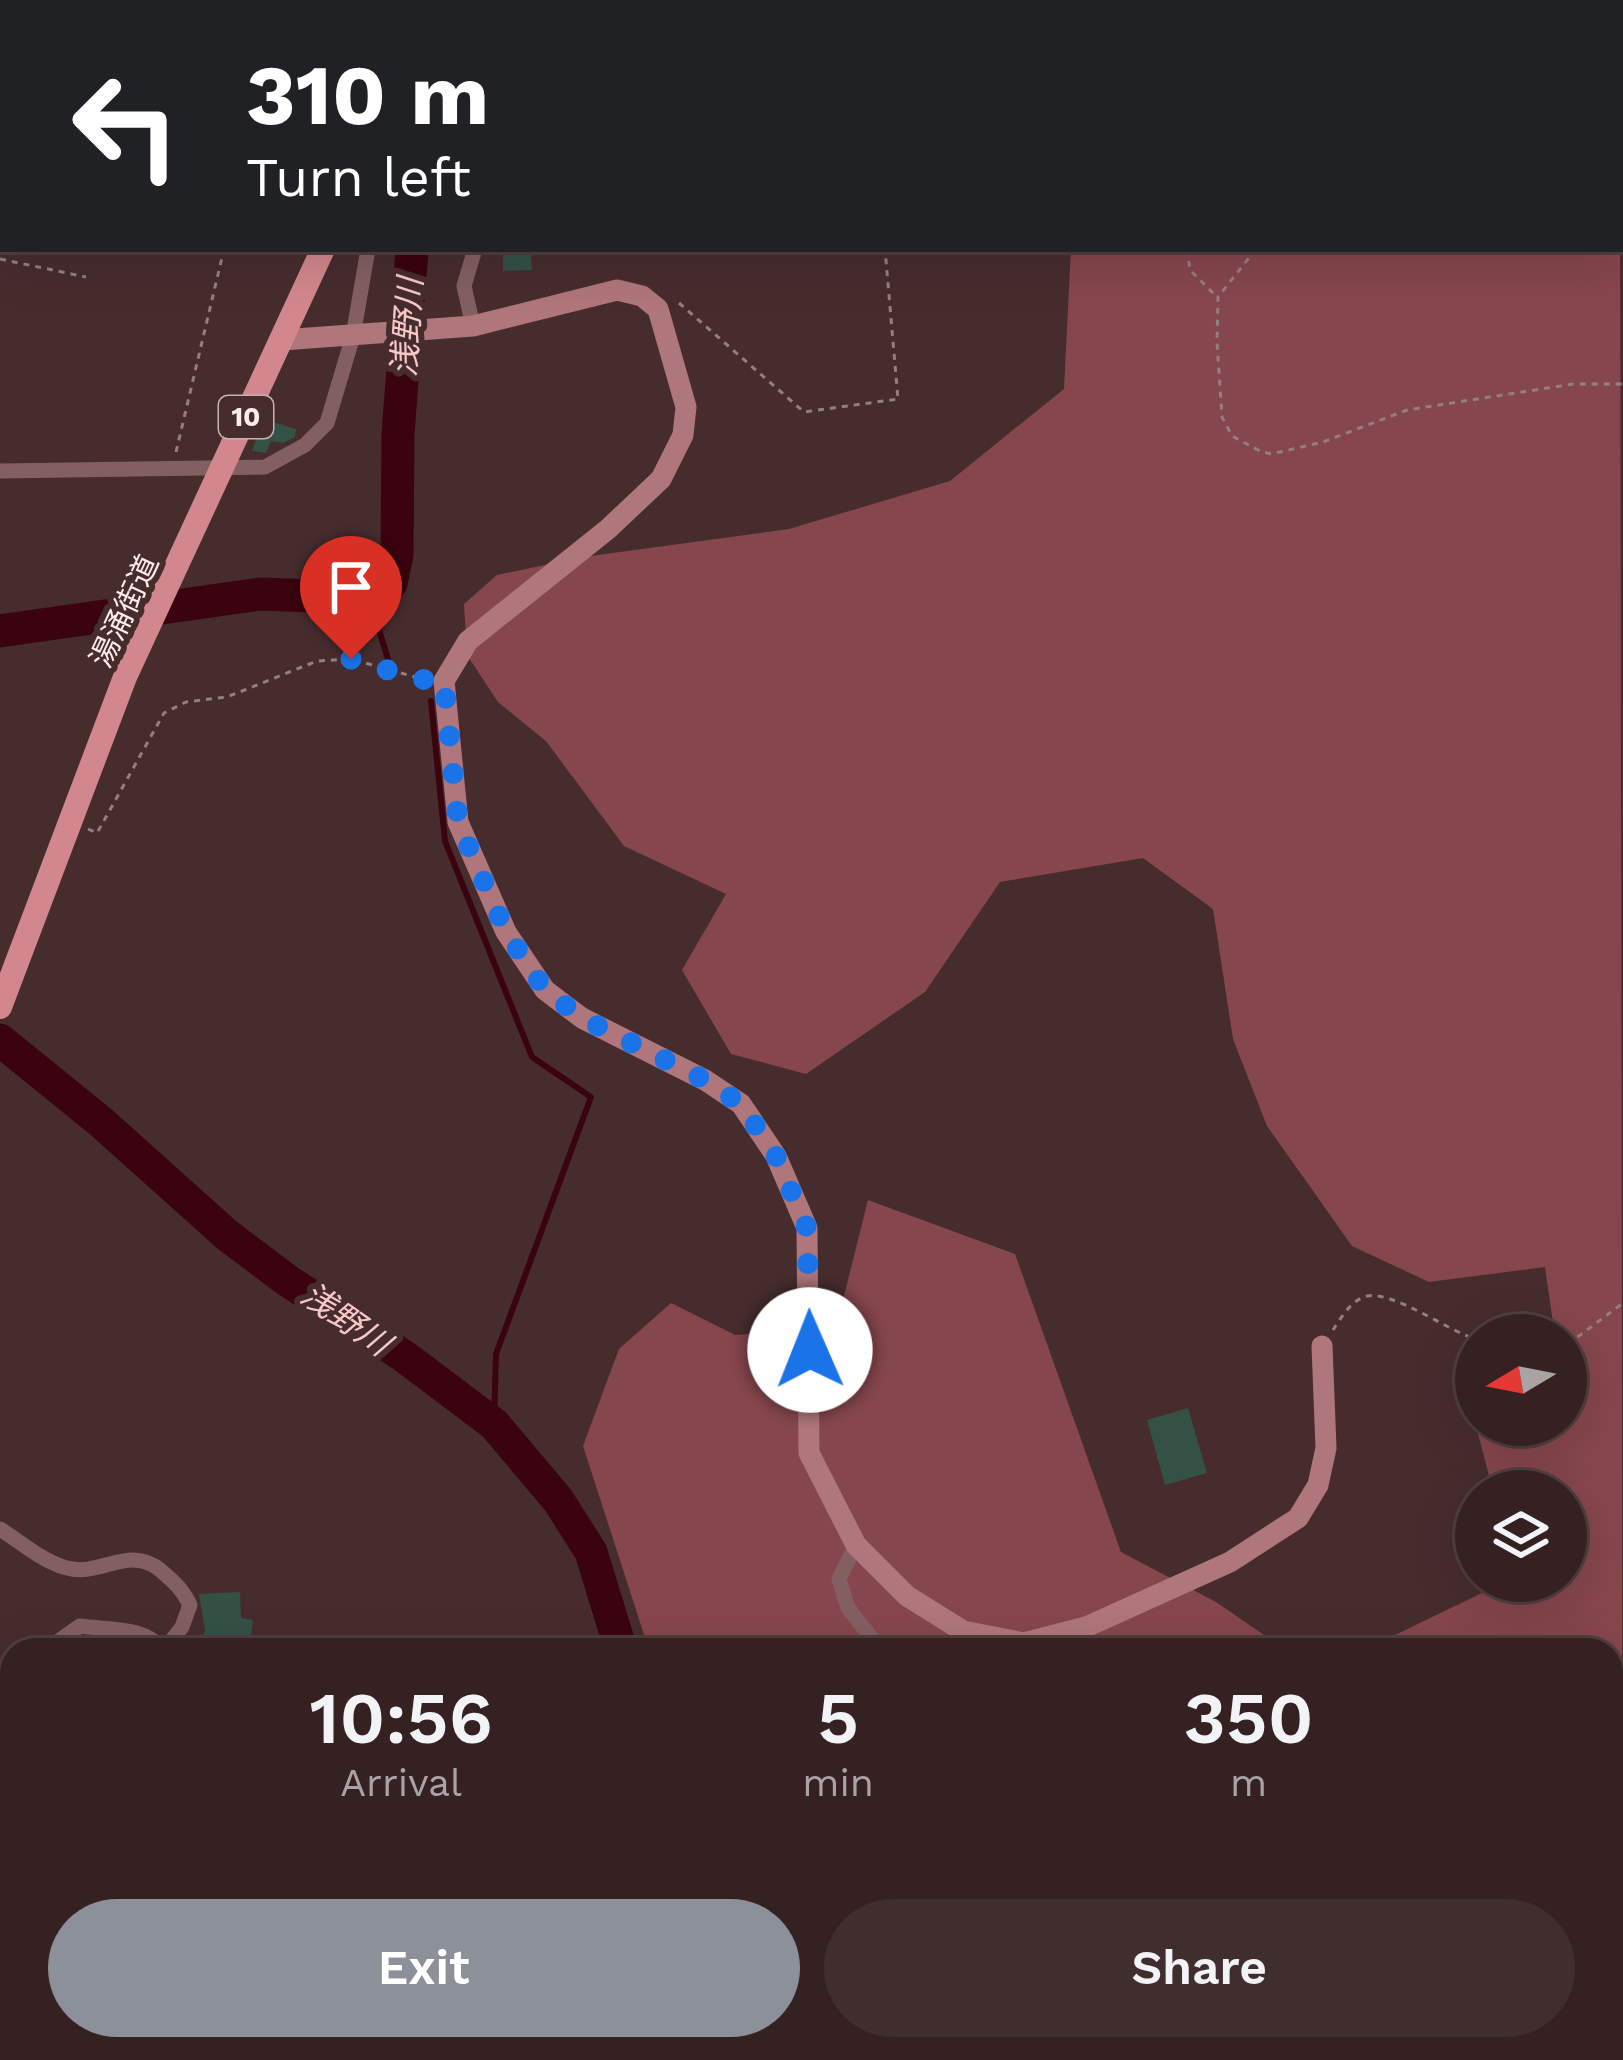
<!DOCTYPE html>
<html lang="en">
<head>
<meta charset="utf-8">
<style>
  :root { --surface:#352122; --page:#402e2f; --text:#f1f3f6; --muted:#aaa3a5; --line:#4f3e40; --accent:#8c9099 }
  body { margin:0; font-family:"Work Sans","Noto Sans JP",sans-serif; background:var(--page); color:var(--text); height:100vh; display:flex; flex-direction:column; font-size:45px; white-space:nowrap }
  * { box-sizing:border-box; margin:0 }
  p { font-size:39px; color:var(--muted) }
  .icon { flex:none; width:66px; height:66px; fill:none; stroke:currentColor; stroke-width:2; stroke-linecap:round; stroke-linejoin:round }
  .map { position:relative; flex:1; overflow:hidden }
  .details { position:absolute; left:0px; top:1638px; width:1623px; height:423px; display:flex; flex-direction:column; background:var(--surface); border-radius:36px 36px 0 0; box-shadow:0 12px 48px #0002,0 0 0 3px var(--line) }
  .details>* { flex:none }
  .hud { position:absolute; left:0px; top:0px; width:1623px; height:252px; box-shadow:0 12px 48px #0002,0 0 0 3px var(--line); background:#202124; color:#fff; overflow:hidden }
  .needle { width:78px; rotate:260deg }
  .fabs { position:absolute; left:1455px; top:1314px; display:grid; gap:24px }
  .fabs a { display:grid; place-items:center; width:132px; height:132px; border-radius:50%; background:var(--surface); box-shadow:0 12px 48px #0002,0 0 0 3px var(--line); font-size:60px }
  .pin { position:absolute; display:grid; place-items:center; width:102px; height:102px; color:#fff; margin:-123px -51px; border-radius:50% 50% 50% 0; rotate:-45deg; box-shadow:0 0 12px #0007 }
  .pin .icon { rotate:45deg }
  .me { position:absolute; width:132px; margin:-66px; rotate:359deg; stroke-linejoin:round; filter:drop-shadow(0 0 9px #0008) }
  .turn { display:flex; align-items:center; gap:42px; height:252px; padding:0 48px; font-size:54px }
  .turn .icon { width:156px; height:156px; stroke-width:2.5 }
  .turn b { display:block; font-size:84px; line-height:102px }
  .eta { display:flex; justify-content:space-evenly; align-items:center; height:204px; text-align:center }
  .eta b { font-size:72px; font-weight:600; line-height:84px }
  .action { display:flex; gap:24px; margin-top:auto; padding:24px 48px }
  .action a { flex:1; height:138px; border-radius:72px; background:var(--accent); color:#fff; font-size:48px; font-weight:600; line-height:138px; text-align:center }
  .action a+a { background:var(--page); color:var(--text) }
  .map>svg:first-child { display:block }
  .green { fill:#86464d }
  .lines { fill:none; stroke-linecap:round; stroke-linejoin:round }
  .stream { stroke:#3a030f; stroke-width:6 }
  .river { stroke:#3a030f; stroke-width:33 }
  .building { fill:#345146 }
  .path { stroke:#957e80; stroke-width:3; stroke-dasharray:6 6; stroke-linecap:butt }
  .street { stroke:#845f62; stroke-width:15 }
  .secondary { stroke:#af767b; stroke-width:21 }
  .primary { stroke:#d1878d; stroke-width:24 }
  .route { stroke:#1a73e8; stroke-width:21; stroke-dasharray:0 37.8 }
  .labels { text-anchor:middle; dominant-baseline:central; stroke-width:12; stroke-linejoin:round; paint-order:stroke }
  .shield { fill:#472c2e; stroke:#c7b2b4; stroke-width:3 }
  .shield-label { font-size:27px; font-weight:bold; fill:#feeced }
  .street-label { font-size:30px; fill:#feeced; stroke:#472c2e }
  .water-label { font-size:33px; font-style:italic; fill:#f7c7ca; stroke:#472c2e }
</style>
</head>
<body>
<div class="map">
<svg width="1623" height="2060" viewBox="0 0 1623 2060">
  <rect width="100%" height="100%" fill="#472c2e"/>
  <!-- green -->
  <path class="green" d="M924,0h661l-2,3z
    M1620,123l3,1937h-1405l3,-11h1390v-399h-247l124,-60 2,-9h76v-90h-73l-17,-65 90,-1v-90h-15l3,-5 -9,-63 -116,15 -77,-36 -85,-120 -34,-87 -20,-130 -70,-51 -143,24 -75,110 -119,82 -75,-20 -49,-84 44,-76 -102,-48 -78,-105 -48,-39 -31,-47 -3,-51 33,-29 86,-18 206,-28 161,-48 114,-92 7,-140h549z
    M868,1200l147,54 106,298 95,50 70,48h-637l-66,-204 36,-97 52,-46 64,32 101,-7z"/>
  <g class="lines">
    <!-- stream -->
    <path class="stream" d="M369,598l19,61
      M431,701l14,140 87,216 59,40 -95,257 -2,70"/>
    <!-- river -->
    <path class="river" d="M460,3l1,-3
      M0,631l260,-37 109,4 22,-15 6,-28 1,-121 14,-185
      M0,1040l101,82 126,113 61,46 117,76 89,67 64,76 33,52 30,98
      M0,2012l12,-27"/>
  </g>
  <!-- building -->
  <path class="building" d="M503,249h28l1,21 -29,1z
    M263,419l33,10 -1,8 -12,6 -12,-2 -5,12 -14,-2z
    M1188,1408l19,65 -42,12 -18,-65z
    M240,1592l1,26 12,2 -4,30h-59l1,-15 12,1 2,-6 -6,-36z"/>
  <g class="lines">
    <!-- path -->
    <path class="path" d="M323,0v3
      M1327,0v3
      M707,3l1,-3
      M0,53l3,-1
      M1187,249l3,21 26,26
      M1256,249l-38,48 -1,45 5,75 10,19 28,15 11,3 52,-12 84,-32 166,-26h50
      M0,259l86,18
      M679,303l125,109 94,-13 -13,-150
      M176,452l48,-203
      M88,829l9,4 67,-120 22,-11 41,-5 90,-36 34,-2 75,21
      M1333,1330c8,-12 18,-30 34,-34 27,-5 81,35 109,43
      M1566,1341l13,-5 44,-33"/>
    <!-- street -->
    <path class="street" d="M555,3l1,-3
      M792,3l7,-3
      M921,3l1,-3
      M473,326l-9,-40 11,-37
      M0,471l265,-4 40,-22 22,-22 26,-87 15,-87
      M0,1529c21,13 43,33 67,39 34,9 61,-23 92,1 14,12 23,19 31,36l-8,22 -18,23
      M856,1545l-17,34 9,29 33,42
      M46,1650l34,-24c30,4 64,0 83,24
      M0,1687l12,-10
      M1087,2049l20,11"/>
    <!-- secondary -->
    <path class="secondary" d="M282,340l191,-14 144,-36 25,6 16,13 28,98 -3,28 -22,44 -53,50 -140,112 -24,40 14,141 48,110 39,58 37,28 123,62 36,24 35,52 31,72 2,225 47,92 51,51 56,35 61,12 62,-16 144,-65 68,-44 20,-33 8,-37 -4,-102"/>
    <!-- primary -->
    <path class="primary" d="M415,3l1,-3
      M0,1007l125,-330 198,-428"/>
  </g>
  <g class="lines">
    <!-- route -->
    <path class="route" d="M351,659l67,20 26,2 14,141 48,110 39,58 37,28 123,62 36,24 35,52 31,72 3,122"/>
  </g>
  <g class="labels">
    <!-- shield labels -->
    <rect class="shield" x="219" y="396" width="54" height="42" rx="9"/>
    <g class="shield-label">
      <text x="246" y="417">10</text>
    </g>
    <!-- street labels -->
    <g class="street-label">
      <text transform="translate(124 611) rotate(-65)">湯涌街道</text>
    </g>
    <!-- water labels -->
    <g class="water-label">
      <text transform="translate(407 327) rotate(-86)">浅野川</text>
      <text transform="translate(346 1319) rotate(35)">浅野川</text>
    </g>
  </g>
</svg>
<div class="fabs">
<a><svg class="needle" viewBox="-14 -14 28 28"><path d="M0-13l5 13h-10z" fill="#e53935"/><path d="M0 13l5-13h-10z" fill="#aaa3a5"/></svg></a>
<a><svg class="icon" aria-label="layers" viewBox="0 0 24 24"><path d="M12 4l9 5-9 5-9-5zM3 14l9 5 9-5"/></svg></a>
</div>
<div class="pin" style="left:351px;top:659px;background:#d93025"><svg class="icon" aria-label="arrive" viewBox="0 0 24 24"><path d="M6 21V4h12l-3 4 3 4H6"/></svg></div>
<svg class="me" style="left:810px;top:1350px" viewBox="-20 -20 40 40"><circle r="19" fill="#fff"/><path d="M0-13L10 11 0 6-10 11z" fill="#1a73e8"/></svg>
<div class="hud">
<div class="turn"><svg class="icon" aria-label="left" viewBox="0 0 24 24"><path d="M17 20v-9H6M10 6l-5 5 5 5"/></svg><div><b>310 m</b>Turn left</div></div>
</div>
<section class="details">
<div class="eta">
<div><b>10:56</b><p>Arrival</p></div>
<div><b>5</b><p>min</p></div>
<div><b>350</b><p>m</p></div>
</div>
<div class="action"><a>Exit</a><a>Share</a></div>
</section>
</div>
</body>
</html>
